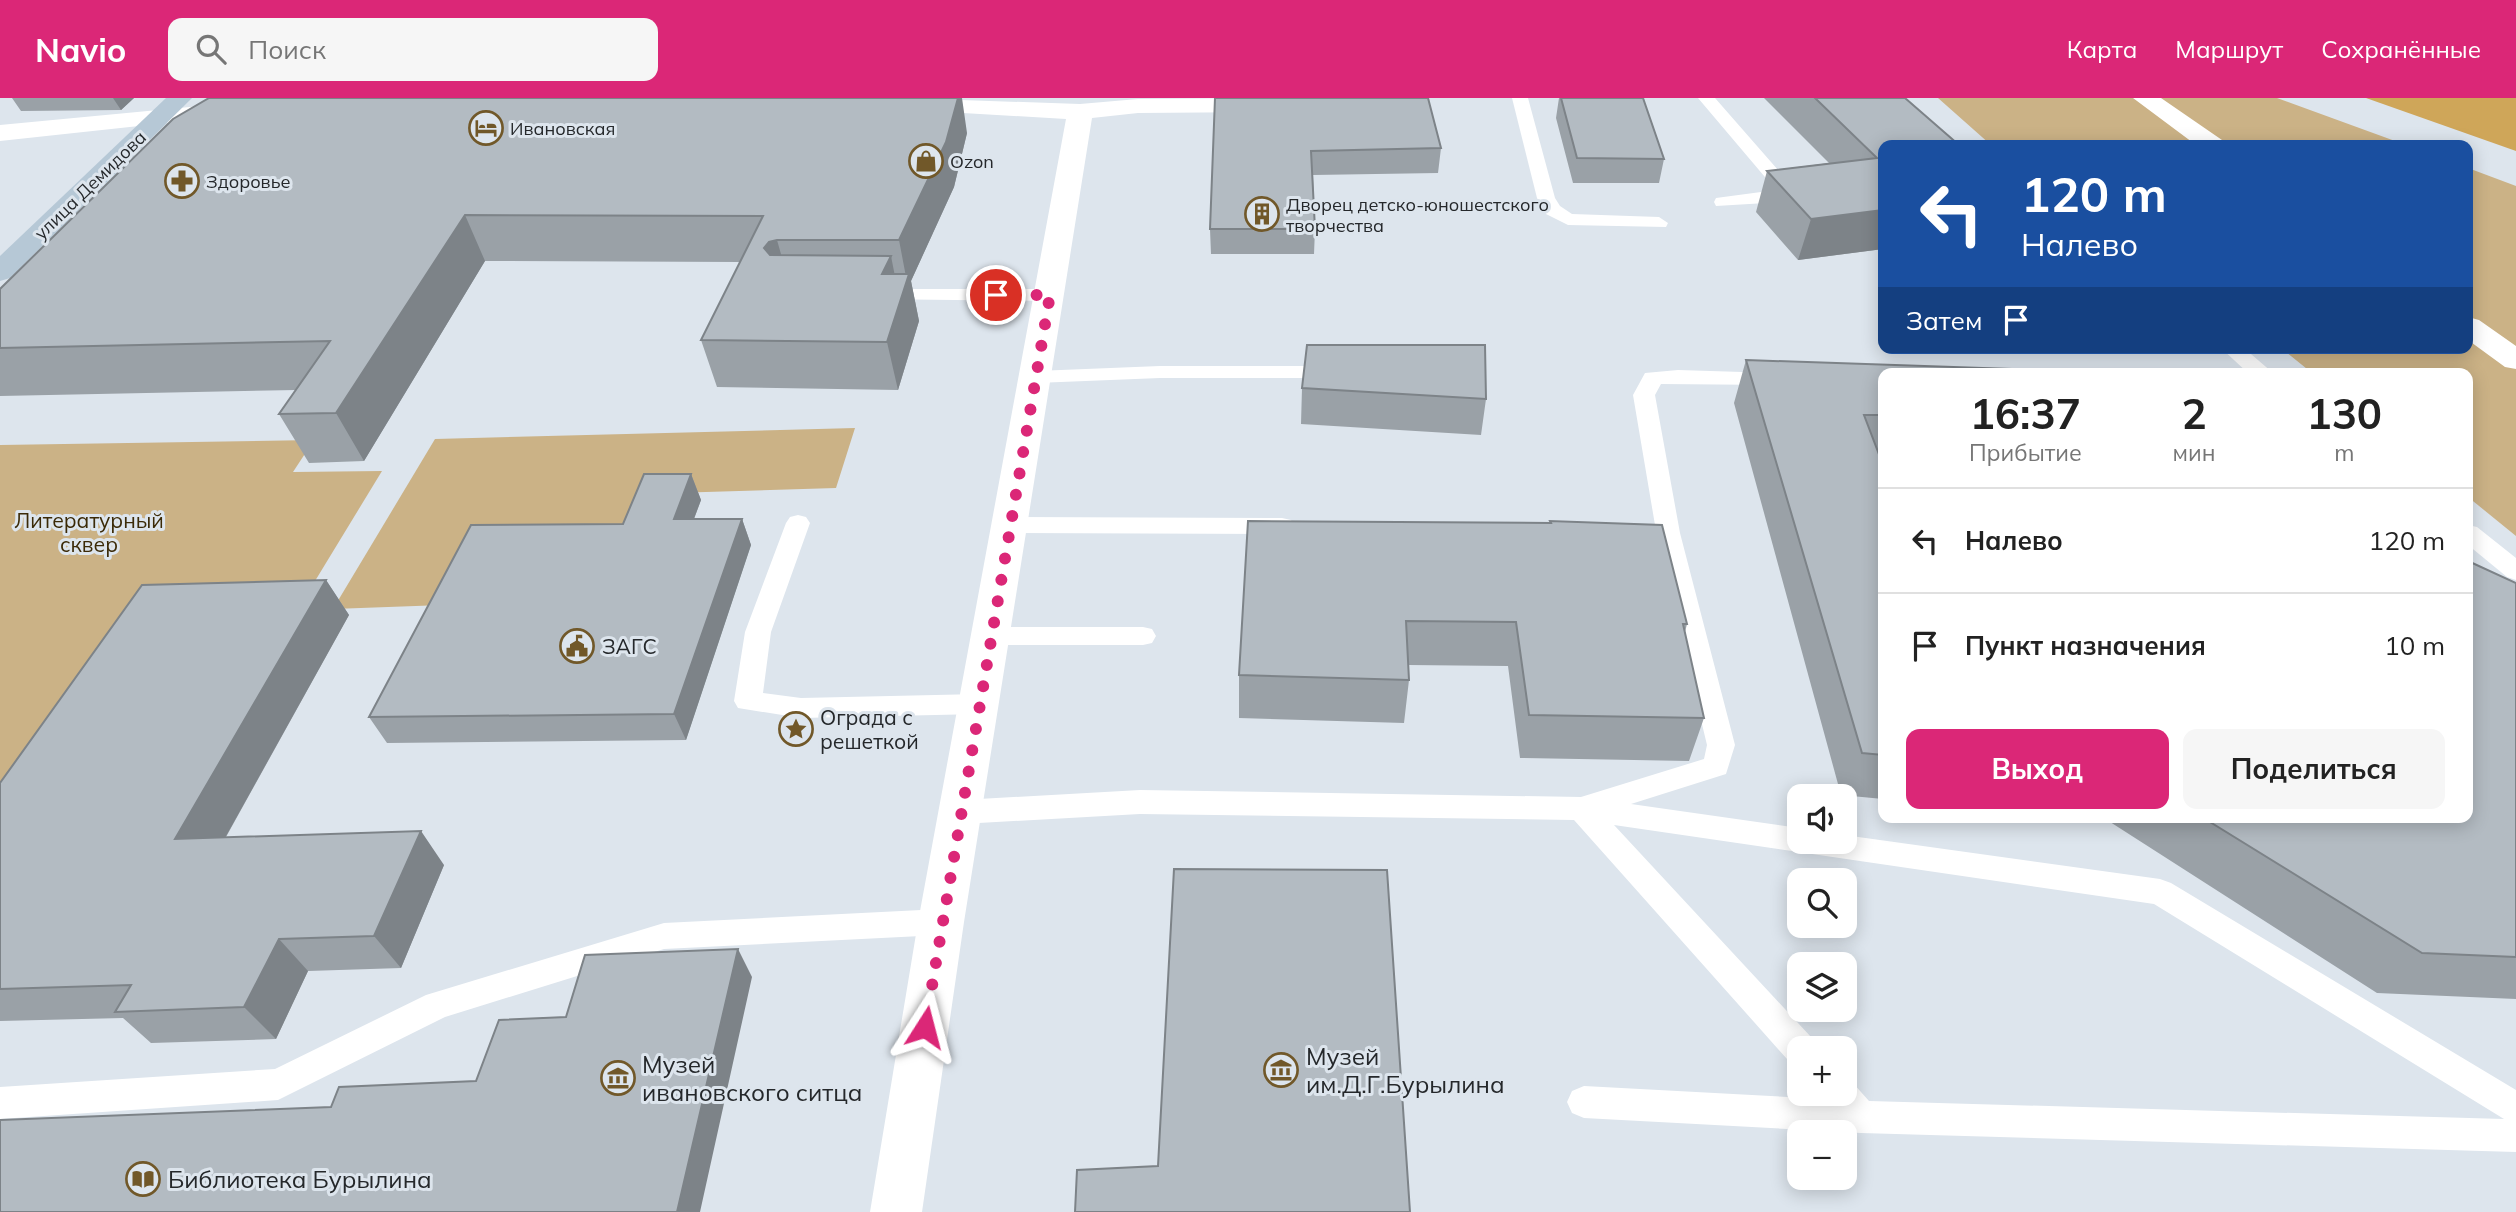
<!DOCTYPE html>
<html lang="ru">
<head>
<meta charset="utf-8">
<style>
  :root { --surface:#fff; --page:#f6f6f6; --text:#222; --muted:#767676; --line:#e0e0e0; --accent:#db2777 }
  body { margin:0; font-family:Mulish,sans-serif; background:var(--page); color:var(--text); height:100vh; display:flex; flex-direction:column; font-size:26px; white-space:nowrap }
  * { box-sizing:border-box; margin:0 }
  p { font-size:23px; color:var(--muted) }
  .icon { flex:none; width:38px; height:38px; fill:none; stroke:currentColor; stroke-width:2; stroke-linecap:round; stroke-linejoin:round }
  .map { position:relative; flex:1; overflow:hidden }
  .drawer { position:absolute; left:1878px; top:270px; width:595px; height:455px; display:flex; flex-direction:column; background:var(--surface); border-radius:14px; box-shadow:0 4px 18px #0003 }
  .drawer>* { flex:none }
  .guide { position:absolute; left:1878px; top:42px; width:595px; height:214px; border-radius:14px; box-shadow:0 4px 18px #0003; background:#1a4fa0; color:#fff; overflow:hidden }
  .fabs { position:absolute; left:1787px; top:686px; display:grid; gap:14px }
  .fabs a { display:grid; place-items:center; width:70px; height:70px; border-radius:14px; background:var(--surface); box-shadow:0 4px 18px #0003; font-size:35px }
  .pin { position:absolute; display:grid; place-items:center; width:60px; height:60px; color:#fff; margin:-30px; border:4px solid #fff; border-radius:50%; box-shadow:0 2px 7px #0007 }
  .me { position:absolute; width:77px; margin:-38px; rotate:9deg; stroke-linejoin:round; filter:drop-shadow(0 0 5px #0008) }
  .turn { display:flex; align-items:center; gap:24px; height:147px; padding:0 28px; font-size:32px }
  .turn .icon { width:91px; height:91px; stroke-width:2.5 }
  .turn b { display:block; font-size:49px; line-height:60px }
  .then { display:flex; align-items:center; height:66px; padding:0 28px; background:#0003; gap:14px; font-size:26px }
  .eta { display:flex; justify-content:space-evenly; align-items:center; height:119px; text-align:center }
  .eta b { font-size:42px; font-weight:700; line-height:49px }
  .action { display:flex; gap:14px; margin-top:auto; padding:14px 28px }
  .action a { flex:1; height:80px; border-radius:14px; background:var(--accent); color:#fff; font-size:28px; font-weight:700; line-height:80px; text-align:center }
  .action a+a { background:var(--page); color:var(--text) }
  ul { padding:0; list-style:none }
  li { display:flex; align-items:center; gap:21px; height:105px; padding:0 28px; border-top:2px solid var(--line) }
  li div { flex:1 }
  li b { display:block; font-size:26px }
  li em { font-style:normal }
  header { display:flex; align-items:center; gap:42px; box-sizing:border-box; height:98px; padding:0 35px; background:var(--accent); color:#fff }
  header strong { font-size:33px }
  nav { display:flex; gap:38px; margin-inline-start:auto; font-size:24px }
  .search { width:490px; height:63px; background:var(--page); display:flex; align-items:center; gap:18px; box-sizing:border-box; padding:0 24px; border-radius:14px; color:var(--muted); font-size:26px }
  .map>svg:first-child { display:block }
  .green { fill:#cbb286 }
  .water { fill:#cfa659 }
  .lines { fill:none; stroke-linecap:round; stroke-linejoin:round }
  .lane { fill:#fff; fill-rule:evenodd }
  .street { fill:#fff; fill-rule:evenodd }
  .secondary { fill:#b6c8d6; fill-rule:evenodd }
  .wall { fill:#9aa1a7 }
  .shaded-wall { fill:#7d8388 }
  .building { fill:#b3bbc2; stroke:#7d8388; stroke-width:2 }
  .route { stroke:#db2777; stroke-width:12; stroke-dasharray:0 21.6 }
  .labels { text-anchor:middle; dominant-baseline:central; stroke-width:6; stroke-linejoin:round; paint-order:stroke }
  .far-poi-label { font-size:18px; fill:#25282b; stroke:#dde5ed; text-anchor:start }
  .far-street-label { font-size:18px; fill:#25282b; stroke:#dde5ed }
  .park-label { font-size:21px; fill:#3b2a07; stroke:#dde5ed }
  .poi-label { font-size:21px; fill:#25282b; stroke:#dde5ed; text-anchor:start }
  .near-poi-label { font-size:24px; fill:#25282b; stroke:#dde5ed; text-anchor:start }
</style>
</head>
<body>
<header>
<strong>Navio</strong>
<div class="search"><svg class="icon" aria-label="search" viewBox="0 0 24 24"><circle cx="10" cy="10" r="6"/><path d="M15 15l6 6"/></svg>Поиск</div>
<nav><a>Карта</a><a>Маршрут</a><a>Сохранённые</a></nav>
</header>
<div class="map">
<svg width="2516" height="1114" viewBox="0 0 2516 1114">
  <rect width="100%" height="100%" fill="#dde5ed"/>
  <!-- green -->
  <path class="green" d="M1938,0h339l129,47h-415z
    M2468,70l48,18v350l-48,-39v-124h-156l-31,-25h187z
    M855,330l-19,60 -197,6 -21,44 -175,67 -110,4 102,-170z
    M314,342l-21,32 89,-1 -81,133 -301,192v-351z"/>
  <!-- water -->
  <path class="water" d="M2366,0h150v53z"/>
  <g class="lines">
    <!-- lane -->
    <path class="lane" d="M1512,0h16l27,100 5,8 12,8 87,3 9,6 -2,4 -98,-2 -22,-11 -9,-16z
      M1698,0h17l70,80 3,4 -5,12 -17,9 -50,3 -2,-4 2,-4 45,-6 7,-5 2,-4z
      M877,191h173l7,2 3,4 -3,4 -7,2 -180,-2 -3,-4 3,-4z
      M2221,250h23l29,25h-25z
      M1160,268h178l8,1 3,5 -3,5 -8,1h-178l-124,5 -8,-1 -3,-5 3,-5 8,-1z
      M1678,272l97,3 8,1 3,5 -3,5 -8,1 -114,-1 -6,11 25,138 55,212 -9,29 -95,30 168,24v14h45v-7l316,44 11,4 345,207v62l-655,-19 -277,-15 -12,-5 -5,-11 5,-11 12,-5 242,13 -2,-5h20v-14l9,3 16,18 635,18 -350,-215 -540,-79 197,212 4,11h-16v15l-12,-4 -213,-239 -434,-6 -179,10 -10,-4 -4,-8 4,-8 10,-4 179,-10 441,7 123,-38 3,-14 -49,-204 -39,-3 -3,-6 3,-6 36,-1 -22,-130 12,-22z
      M798,417l8,2 4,6 -39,109 -8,61 38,5 179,-4 10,3 4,7 -4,7 -10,3 -179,4 -63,-10 -4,-7 11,-69 41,-109 4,-6z
      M1010,419l272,1 9,2 3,6 -3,6 -9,2 -272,-1 -9,-2 -3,-6 3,-6z
      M2468,427l9,2 39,31v22l-9,-3 -39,-32z
      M992,529h151l9,2 4,7 -4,7 -9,2h-151l-9,-2 -4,-7 4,-7z
      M941,811l11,4 4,9 -4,9 -11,4 -277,14 -219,68 -167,83 -278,19v-32l275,-18 151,-74 238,-72z"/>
    <!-- street -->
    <path class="street" d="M903,0l177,6 58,-5 131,-1 7,2 3,5 -3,5 -9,2 -129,1 -46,5 -128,804 -42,290h-52l48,-290 148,-803 -154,-9 -9,-2 -3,-5z
      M2133,0h28l61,42 4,5h-30z
      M232,5l9,2 3,5 -3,5 -241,26v-16z
      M2468,219l11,3 37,26v23l-11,-2 -37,-27z"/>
    <!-- secondary -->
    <path class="secondary" d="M166,0h26l-182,180 -10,3v-25z"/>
  </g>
  <!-- wall -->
  <path class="wall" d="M12,0h122l-13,12 -100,1z
    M1215,0l226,50 -3,25 -125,2 2,54 -1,25h-103l-1,-25z
    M1559,0h84l21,61 -5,24h-86l-17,-65z
    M1764,0h141l-22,47v104l-85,11 -42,-48 11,-41 62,-8z
    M967,35l-13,54 -43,94 8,40 -21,69 -181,-3 -16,-47 39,-78 -255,-1 -121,200 -55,2 -30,-49 17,-24 -296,6v-107z
    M1746,262l137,13v86h-2l2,6v334l-42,-4 -107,-392z
    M1302,290l184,11 -5,36 -180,-11z
    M691,376l10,26 -7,19h48l9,26 -65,195 -299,3 -18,-26 254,-193z
    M1550,423l137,103 -2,8 19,86 -15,43 -169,-3 -12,-92 -100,-1 1,15 -5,43 -165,-5v-43l310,-152z
    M326,482l23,35 -123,222 218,28 -43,103 -93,3 -32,68 -125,4 -28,-25 -123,3v-238z
    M2516,485v416l-139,-6 -270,-173 -27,-3h388z"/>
  <!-- shaded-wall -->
  <path class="shaded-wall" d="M113,0h21l-13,12z
    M958,0h4l5,35 -13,54 -43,94 8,40 -21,69 -11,-48 -5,-68 9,-18 9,46 7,-20 -8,-42z
    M1883,112v39l-85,11 13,-41z
    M465,117l20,46 -121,200 -28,-48z
    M777,142l13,46 -26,-38 5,-6z
    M691,376l10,26 -17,45 -10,-26z
    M742,421l9,26 -65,195 -12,-26z
    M326,482l23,35 -143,257 -31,-33z
    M421,733l23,34 -43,103 -27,-32z
    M279,841l29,32 -32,68 -32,-32z
    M738,851l14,28 -52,235h-23z"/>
  <!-- building -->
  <path class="building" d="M209,0h749l-12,44 -47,98h-122l-8,2 -5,6 6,7 121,1 -9,18h27l-22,68 -186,-2 62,-124 -298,-1 -129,198 -57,1 51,-73 -330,7v-59l173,-170z
    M1215,0h213l13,50 -130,3 4,78h-105z
    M1561,0h82l21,61 -87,-1z
    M1815,0h90l54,47h-76v65l-72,9 -44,-48 110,-13z
    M1307,247h178l1,54 -184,-11z
    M1746,262l381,13h-244v42h-19l19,50v290l-21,-2z
    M644,376h47l-17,45h68l-68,195 -305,3 102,-192 152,-1z
    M1248,423l303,2 -1,-2 112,4 25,99h-4l21,94 -175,-3 -13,-93 -110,-1 3,59 -170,-5z
    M2468,463l48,22v374l-94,-4 -220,-136h266z
    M326,482l-151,259 246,-8 -47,105 -95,3 -35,68 -129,5 16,-27 -131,4v-206l142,-198z
    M1174,771l213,1 23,342h-335l2,-42 81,-4z
    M738,851l-61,263h-677v-92l331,-13 8,-20 137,-6 23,-61 67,-3 19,-62z"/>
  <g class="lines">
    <!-- route -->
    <path class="route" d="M925,929l125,-732h-54"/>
  </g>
  <!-- icons -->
  <defs>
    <g id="hotel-ring" transform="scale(1.75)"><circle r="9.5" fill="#dde5ed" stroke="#715829" stroke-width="1.5"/><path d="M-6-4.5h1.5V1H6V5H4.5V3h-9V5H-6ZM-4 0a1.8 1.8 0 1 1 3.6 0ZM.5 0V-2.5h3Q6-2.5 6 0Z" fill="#715829"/></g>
    <g id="shop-ring" transform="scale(1.75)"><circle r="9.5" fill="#dde5ed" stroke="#715829" stroke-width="1.5"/><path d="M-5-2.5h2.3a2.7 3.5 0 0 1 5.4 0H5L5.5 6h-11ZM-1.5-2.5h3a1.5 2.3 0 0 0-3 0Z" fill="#715829"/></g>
    <g id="pharmacy-ring" transform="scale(1.75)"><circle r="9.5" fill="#dde5ed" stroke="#715829" stroke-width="1.5"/><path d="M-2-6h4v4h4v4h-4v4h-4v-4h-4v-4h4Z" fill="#715829"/></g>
    <g id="building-ring" transform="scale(1.75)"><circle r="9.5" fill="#dde5ed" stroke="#715829" stroke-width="1.5"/><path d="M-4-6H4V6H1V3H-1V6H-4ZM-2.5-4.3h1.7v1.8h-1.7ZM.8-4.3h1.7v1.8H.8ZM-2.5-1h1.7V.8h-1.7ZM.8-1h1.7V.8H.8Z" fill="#715829"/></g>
    <g id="civic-ring" transform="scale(1.75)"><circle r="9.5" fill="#dde5ed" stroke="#715829" stroke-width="1.5"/><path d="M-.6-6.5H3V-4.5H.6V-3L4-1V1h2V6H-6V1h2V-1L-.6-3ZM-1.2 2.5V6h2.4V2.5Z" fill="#715829"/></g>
    <g id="sight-ring" transform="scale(1.75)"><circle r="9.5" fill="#dde5ed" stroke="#715829" stroke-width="1.5"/><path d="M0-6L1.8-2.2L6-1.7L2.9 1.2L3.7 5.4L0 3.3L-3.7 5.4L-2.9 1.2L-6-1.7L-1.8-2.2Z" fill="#715829"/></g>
    <g id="museum-ring" transform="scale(1.75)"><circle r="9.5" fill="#dde5ed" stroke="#715829" stroke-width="1.5"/><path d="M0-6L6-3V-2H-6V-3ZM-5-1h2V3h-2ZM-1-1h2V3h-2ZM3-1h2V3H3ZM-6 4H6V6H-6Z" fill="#715829"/></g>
    <g id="library-ring" transform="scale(1.75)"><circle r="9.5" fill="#dde5ed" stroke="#715829" stroke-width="1.5"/><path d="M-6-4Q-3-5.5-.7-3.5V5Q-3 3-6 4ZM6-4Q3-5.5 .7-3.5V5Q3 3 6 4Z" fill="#715829"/></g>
  </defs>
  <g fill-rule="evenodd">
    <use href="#hotel-ring" x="486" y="30"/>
    <use href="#shop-ring" x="926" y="63"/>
    <use href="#pharmacy-ring" x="182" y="83"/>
    <use href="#building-ring" x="1262" y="116"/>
    <use href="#civic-ring" x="577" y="548"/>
    <use href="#sight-ring" x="796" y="631"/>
    <use href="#museum-ring" x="1281" y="972"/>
    <use href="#museum-ring" x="618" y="980"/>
    <use href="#library-ring" x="143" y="1081"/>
  </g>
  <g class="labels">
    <!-- far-poi labels -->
    <g class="far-poi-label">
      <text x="510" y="30">Ивановская</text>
      <text x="950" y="63">Ozon</text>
      <text x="206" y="83">Здоровье</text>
      <text x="1286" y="106">Дворец детско-юношестского<tspan x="1286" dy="21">творчества</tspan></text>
    </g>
    <!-- far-street labels -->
    <g class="far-street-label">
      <text transform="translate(90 87) rotate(-44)">улица Демидова</text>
    </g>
    <!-- park labels -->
    <g class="park-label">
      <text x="89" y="422">Литературный<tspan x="89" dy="24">сквер</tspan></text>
    </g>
    <!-- poi labels -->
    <g class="poi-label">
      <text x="602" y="548">ЗАГС</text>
      <text x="820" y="619">Ограда с<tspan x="820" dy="24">решеткой</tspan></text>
    </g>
    <!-- near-poi labels -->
    <g class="near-poi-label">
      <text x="1306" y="958">Музей<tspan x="1306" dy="28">им.Д.Г.Бурылина</tspan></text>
      <text x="642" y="966">Музей<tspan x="642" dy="28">ивановского ситца</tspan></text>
      <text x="168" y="1081">Библиотека Бурылина</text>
    </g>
  </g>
</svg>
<div class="fabs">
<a><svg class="icon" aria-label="sound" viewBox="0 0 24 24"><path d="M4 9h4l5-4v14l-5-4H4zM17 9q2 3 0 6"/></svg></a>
<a><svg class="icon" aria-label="search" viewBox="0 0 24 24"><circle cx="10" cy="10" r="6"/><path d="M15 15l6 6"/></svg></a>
<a><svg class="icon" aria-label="layers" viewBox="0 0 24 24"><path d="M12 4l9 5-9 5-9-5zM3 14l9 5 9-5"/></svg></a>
<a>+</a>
<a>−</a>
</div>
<div class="pin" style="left:996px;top:197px;background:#d93025"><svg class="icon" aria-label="arrive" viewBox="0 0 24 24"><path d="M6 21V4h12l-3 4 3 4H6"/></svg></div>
<svg class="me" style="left:925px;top:929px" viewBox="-20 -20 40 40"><path d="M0-17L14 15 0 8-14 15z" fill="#db2777" stroke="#fff" stroke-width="4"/></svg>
<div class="guide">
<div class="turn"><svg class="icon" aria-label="left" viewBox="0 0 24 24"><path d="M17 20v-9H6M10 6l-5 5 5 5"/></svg><div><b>120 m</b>Налево</div></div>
<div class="then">Затем<svg class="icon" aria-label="arrive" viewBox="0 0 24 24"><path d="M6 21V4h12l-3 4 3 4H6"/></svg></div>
</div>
<section class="drawer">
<div class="eta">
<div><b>16:37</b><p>Прибытие</p></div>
<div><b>2</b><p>мин</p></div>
<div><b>130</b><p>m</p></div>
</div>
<ul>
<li><svg class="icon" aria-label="left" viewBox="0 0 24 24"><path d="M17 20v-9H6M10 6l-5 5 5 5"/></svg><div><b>Налево</b></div><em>120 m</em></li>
<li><svg class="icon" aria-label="arrive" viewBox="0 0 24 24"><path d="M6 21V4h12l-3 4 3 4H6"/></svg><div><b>Пункт назначения</b></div><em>10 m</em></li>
</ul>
<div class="action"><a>Выход</a><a>Поделиться</a></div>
</section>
</div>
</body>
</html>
